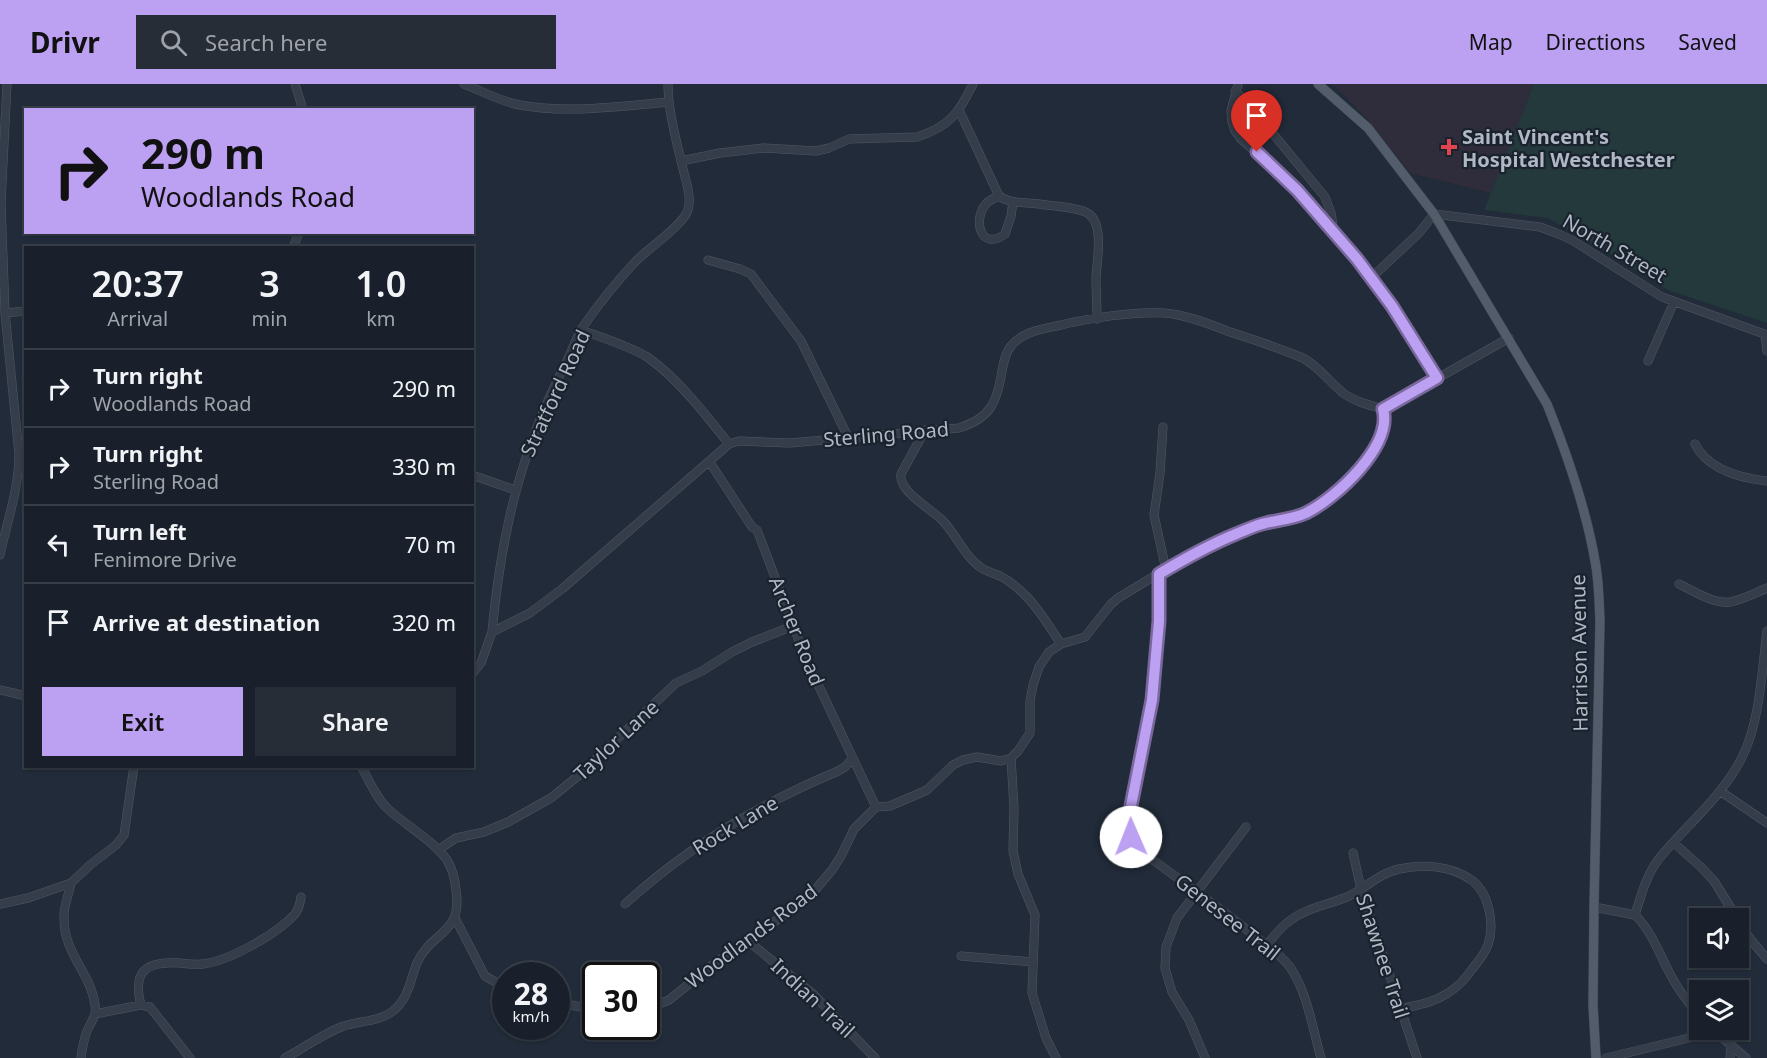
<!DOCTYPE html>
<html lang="en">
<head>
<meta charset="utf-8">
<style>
  :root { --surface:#19202b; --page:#262d37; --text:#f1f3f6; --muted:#9fa3a9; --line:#373e47; --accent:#bca0f2 }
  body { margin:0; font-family:"Noto Sans",sans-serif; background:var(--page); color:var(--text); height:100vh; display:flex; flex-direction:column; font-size:22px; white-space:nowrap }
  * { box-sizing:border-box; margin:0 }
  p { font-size:20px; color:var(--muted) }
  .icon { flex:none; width:33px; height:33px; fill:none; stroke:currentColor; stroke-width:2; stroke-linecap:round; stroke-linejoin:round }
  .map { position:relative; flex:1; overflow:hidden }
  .drawer { position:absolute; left:24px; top:162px; width:450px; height:522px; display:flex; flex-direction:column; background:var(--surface); border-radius:0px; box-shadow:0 2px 4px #0004,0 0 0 2px var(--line) }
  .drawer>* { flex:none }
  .hud { position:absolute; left:24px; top:24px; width:450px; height:126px; border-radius:0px; box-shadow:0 2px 4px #0004,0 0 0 2px var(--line); background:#bca0f2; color:#111; overflow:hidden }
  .buttons { position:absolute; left:1689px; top:824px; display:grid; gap:12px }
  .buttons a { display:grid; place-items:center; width:60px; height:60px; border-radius:0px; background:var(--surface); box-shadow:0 2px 4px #0004,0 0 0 2px var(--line); font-size:30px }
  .speed { position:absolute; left:492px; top:878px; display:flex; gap:12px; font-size:30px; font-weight:700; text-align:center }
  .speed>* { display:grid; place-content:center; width:78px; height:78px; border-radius:50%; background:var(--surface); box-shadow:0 2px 4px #0004,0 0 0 2px var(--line); line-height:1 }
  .speed small { font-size:15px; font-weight:400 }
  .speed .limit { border:3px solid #111; border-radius:9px; background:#fff; color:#111 }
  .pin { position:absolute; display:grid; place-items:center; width:51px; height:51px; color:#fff; margin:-62px -26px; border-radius:50% 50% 50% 0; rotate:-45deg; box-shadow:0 0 6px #0007 }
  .pin .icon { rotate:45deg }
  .me { position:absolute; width:66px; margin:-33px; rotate:359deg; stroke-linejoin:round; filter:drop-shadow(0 0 4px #0008) }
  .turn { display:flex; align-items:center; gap:21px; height:126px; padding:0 18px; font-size:27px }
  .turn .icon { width:78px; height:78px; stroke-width:2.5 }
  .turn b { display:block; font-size:42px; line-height:51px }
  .eta { display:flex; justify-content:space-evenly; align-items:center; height:102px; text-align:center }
  .eta b { font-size:36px; font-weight:600; line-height:42px }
  .primary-button { display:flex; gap:12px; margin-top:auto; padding:12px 18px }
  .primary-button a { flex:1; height:69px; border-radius:0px; background:var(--accent); color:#111; font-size:24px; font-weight:600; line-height:69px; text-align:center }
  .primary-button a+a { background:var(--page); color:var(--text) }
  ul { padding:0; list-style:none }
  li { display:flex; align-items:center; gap:18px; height:78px; padding:0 18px; border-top:2px solid var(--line) }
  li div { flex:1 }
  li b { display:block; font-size:22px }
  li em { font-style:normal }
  header { display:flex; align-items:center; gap:36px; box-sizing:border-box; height:84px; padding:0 30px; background:var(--accent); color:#111 }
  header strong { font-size:28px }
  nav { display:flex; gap:33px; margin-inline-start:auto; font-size:21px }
  .search { width:420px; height:54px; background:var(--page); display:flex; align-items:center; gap:15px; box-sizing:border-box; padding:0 21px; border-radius:0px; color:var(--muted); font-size:22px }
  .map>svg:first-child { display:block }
  .medical { fill:#2f2d3b }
  .green { fill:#24393c }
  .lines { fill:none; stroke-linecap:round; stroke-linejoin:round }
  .minor-casing { stroke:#505865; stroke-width:9 }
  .major-casing { stroke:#3e4653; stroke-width:10 }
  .minor { stroke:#353d4a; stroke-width:8 }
  .major { stroke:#535c6a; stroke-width:9 }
  .route-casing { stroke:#7a689d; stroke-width:15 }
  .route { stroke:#bca0f2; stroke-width:10 }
  .health-dot { fill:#e0444e; stroke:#1a222e; stroke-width:2 }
  .labels { text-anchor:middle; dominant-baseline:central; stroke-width:4.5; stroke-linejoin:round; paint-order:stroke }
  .poi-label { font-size:20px; font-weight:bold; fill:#b0b8c6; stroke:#1a222e; text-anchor:start }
  .street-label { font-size:20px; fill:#b0b8c6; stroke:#1a222e }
</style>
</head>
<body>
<header>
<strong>Drivr</strong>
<div class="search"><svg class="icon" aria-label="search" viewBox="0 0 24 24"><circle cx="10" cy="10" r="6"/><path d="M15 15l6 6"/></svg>Search here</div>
<nav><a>Map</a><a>Directions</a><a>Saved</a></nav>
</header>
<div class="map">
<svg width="1767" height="974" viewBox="0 0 1767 974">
  <rect width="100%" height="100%" fill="#212b39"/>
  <!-- medical -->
  <path class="medical" d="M1331,0h203l-43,109 -81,-20 -42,-53 -27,-28z"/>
  <!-- green -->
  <path class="green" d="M1534,0h233v239l-99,-33 -85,-53 -36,-19 -63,-8z"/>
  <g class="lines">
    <!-- minor casing -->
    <g class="minor-casing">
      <path id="minor" d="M295,0l8,26
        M464,0c18,7 37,18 56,21 49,9 100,1 149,-3
        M1238,0l-7,27 1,11 3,9 5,7 33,29 24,23 60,69 35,47 45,72
        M1235,7l12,11 78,95 6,16 3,19
        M959,26l40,86c11,8 27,6 40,8 12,2 41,3 50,10 15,11 8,47 7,63 0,14 1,28 1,42
        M681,77l39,-8 44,-5 52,3 13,-3 20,-9 68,-2c32,-10 42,-24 56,-53
        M999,112c-5,2 -10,4 -13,8 -14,16 -5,48 19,30l6,-18 2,-14
        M293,164l6,-16
        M708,176l32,9 11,5 50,67 47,96
        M1371,194l48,-45 15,-19 106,13 16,6 16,7 90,57 105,38
        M5,229l21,-2
        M581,246c19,7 54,18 69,29 29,21 57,57 79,85
        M1765,251l2,16
        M1648,277l26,-59
        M1163,343l-3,46 -6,42 12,55
        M925,346l-24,44c-3,17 30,35 41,46 15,15 23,38 41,49 6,3 12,5 17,7 10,5 18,12 26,20 14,14 24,32 35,48
        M1695,360c13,26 45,34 72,37
        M709,377l43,66 5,3 49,129 70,148
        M472,391l43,15
        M0,471c7,-34 19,-66 19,-101l-14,-141 -4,-111 6,-118
        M1159,490v47l-7,80 -23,115c-1,14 2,25 13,36 38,28 77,55 114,85 12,9 25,18 34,30 18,27 22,60 31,91
        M1679,500c15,7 34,20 51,18 12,-2 25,-9 37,-14
        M492,548c9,-96 28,-180 73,-267 6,-11 10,-25 17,-37 16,-23 35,-47 54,-67 13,-13 47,-36 52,-51 4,-14 -3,-32 -6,-45 -6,-26 -14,-54 -14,-81
        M472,590l9,-11 11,-31 38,-19 32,-24 167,-145 10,-3 51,2 169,-15c32,-10 38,-26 43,-57 2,-9 3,-18 9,-25 12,-15 32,-17 50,-21 28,-7 75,-14 104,-12 22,2 44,11 65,19 25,8 49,16 73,26 16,9 26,23 40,35 12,9 27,12 40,16l126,-71
        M0,606l26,6
        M1011,674l3,50 -1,43 5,23 17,41 -3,78 14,45 10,20
        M1720,707l47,32
        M1674,759l28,25 12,13 23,37
        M438,766l18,-12 28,-6 24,-10 43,-24 27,-22 98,-93 26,-12 30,-19 20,-10 41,-16
        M1353,769l8,36 56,169
        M71,799c-2,11 -8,24 -7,36 0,35 27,54 31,86 2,10 -4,17 -8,26 -3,8 -5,18 -6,27
        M0,820l28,-6 43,-15 19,-18 26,-20 8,-10 10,-69
        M625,820c62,-56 134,-100 211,-132l9,-5 7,-8
        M1594,823l41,8
        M1635,831c6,-19 11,-39 23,-55 28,-35 67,-65 86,-107 16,-34 18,-84 23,-122
        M1635,831c16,15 24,38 34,57 8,16 19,31 31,44
        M455,834l30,58 21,12
        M1738,836l13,20 16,19
        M748,857l65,53 62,64
        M1267,861c6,-8 13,-17 21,-23 17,-14 39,-17 59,-25 17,-8 33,-24 52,-28 23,-5 50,-4 71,10 19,12 25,45 18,66 -4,9 -9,16 -15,23 -7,10 -15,19 -25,25 -15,10 -31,12 -48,16
        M961,872l72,6
        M556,918l40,8
        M141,921c-9,-34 5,-44 39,-42 7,1 15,2 23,1 26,-3 74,-30 92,-50 4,-5 5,-10 6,-17
        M646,925l23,-9 47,-38 32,-21 62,-45 22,-26 9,-14 13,-27 22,-22 14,-1 37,-16 26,-25 10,-5 14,-3 24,4 10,-3 7,-7 12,-18v-32l3,-16 6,-18 10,-15 12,-8 24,-7 26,-33 7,-6c29,-17 57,-36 87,-51 19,-9 39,-18 60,-24 13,-3 27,-4 40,-10 30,-13 88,-68 78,-104
        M95,930l46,-9 9,2 40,51
        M1712,945l34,29
        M285,974c19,-10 36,-23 56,-31 18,-7 36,-4 52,-16 16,-13 17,-31 24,-48 14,-32 46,-28 39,-73 -1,-10 -4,-22 -9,-30 -14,-20 -42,-35 -59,-51 -12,-11 -19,-29 -27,-43
        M1205,974l-16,-38 -17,-28 -7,-24 1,-21 11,-29 69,-91
        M1606,974l87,-21 11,-8
        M1730,974l1,-12"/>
    </g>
    <!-- major casing -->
    <g class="major-casing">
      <path id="major" d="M1318,0l50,44 66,86 113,190c20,50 39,104 48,157 4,20 4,40 5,60l-6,286 -1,98 3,53"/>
    </g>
    <!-- minor -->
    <use href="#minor" class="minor"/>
    <!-- major -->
    <use href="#major" class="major"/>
  </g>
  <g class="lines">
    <!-- route casing -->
    <g class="route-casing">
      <path id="route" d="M1131,753l-3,-10 1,-11 23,-116 7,-79v-47c25,-15 50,-29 77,-40 10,-4 20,-9 30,-11 13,-3 27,-4 40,-10 30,-15 87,-67 77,-104l54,-31 -45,-72 -35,-47 -60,-69 -40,-38"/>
    </g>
    <!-- route -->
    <use href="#route" class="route"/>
  </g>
  <!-- markers -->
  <path class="health-dot" d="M1446 54h6v6h6v6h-6v6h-6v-6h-6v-6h6z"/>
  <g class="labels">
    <!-- poi labels -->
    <g class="poi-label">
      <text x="1462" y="52">Saint Vincent's<tspan x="1462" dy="23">Hospital Westchester</tspan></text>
    </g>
    <!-- street labels -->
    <g class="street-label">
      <text transform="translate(1615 164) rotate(30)">North Street</text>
      <text transform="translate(555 309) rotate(-65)">Stratford Road</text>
      <text transform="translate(886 350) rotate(-5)">Sterling Road</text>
      <text transform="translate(797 547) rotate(68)">Archer Road</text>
      <text transform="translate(1579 569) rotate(-91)">Harrison Avenue</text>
      <text transform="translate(616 656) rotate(-43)">Taylor Lane</text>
      <text transform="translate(735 741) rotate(-31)">Rock Lane</text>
      <text transform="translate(1228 833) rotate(38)">Genesee Trail</text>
      <text transform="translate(751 852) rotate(-37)">Woodlands Road</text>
      <text transform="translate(1383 872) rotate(72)">Shawnee Trail</text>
      <text transform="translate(813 914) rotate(43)">Indian Trail</text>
    </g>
  </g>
</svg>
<div class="buttons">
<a><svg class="icon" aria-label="sound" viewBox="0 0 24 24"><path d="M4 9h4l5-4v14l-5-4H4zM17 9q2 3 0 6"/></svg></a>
<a><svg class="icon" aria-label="layers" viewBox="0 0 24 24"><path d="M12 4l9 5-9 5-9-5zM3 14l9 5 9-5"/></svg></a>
</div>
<div class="speed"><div>28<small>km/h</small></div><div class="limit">30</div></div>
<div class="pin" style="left:1257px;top:68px;background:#d93025"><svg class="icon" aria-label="arrive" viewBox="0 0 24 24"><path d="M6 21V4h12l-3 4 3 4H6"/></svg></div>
<svg class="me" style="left:1131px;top:753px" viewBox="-20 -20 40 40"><circle r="19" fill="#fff"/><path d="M0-13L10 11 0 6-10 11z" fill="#bca0f2"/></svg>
<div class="hud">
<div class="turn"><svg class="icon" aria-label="right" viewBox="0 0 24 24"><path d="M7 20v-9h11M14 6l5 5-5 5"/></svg><div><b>290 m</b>Woodlands Road</div></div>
</div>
<section class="drawer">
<div class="eta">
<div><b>20:37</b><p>Arrival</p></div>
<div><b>3</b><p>min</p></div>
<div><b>1.0</b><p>km</p></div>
</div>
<ul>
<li><svg class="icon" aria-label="right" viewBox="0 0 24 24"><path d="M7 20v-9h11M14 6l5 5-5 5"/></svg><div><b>Turn right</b><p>Woodlands Road</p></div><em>290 m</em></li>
<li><svg class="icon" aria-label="right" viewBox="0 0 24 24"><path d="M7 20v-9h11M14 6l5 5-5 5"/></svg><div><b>Turn right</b><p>Sterling Road</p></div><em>330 m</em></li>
<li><svg class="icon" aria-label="left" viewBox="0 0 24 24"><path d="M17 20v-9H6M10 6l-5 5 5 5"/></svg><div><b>Turn left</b><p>Fenimore Drive</p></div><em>70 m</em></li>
<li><svg class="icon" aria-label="arrive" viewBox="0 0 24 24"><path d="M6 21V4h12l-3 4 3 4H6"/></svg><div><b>Arrive at destination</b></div><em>320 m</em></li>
</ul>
<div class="primary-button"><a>Exit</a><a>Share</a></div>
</section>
</div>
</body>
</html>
